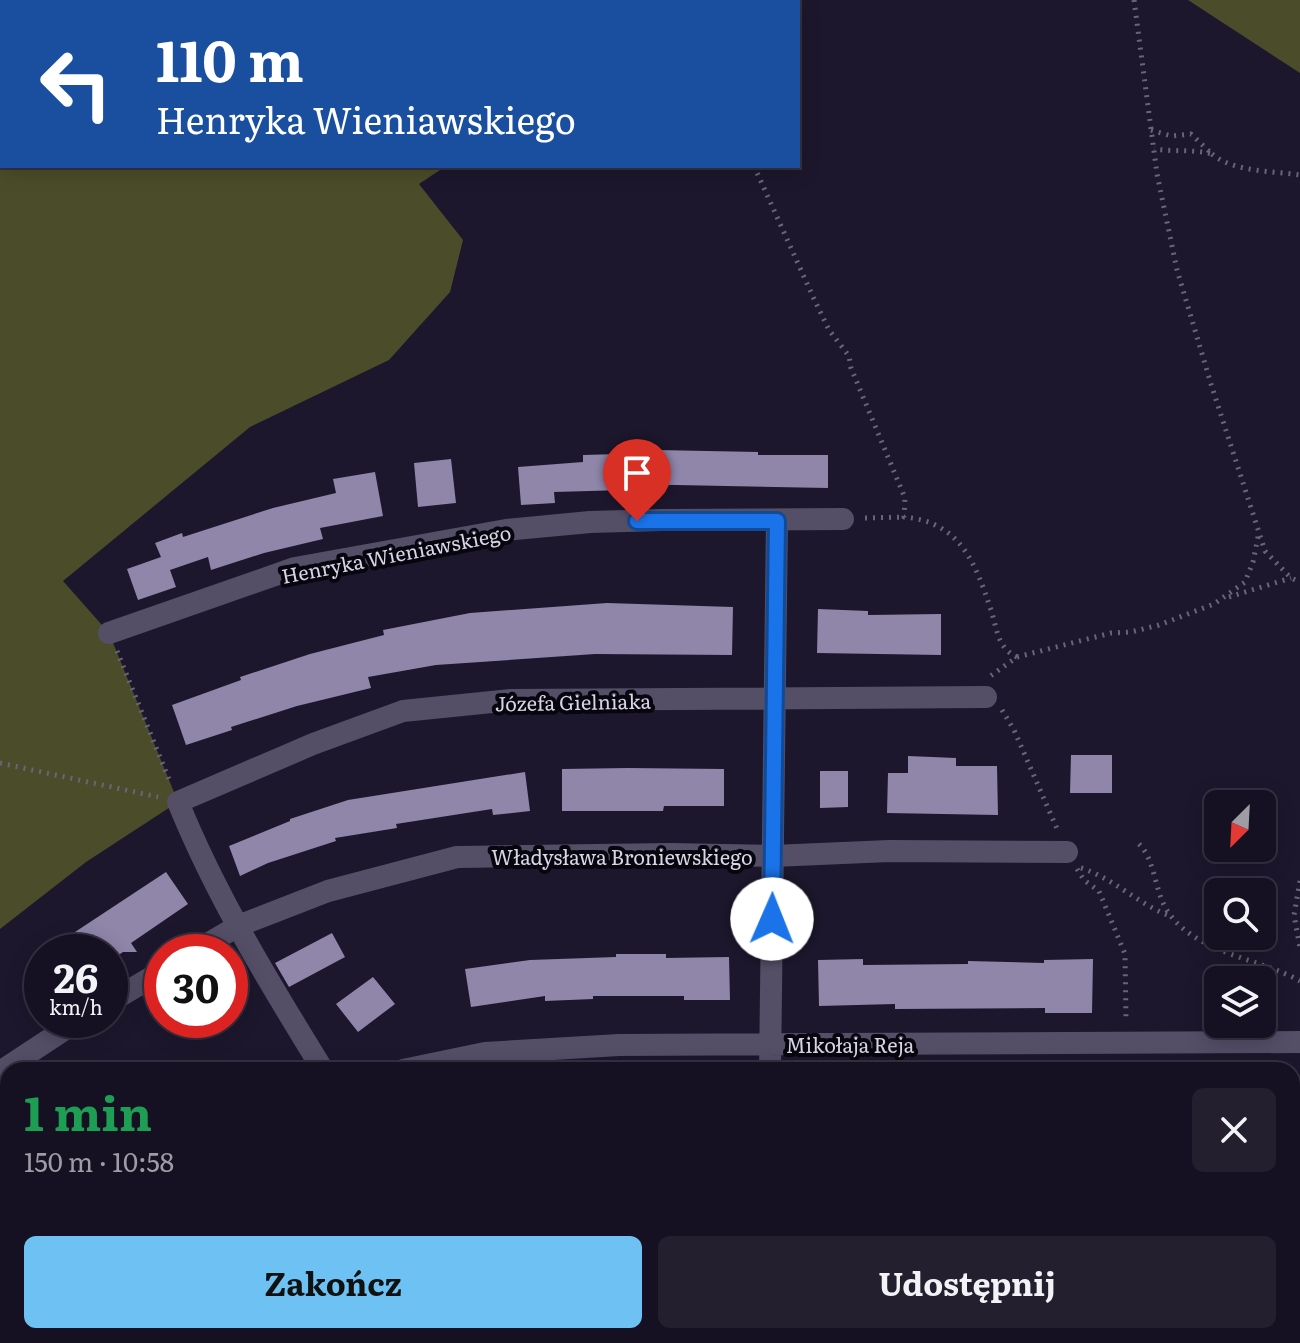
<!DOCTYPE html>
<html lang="pl">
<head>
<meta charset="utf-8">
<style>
  :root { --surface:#161122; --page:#231f2f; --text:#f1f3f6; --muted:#9e9da5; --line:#353140; --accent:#6dc2f3 }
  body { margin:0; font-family:Literata,serif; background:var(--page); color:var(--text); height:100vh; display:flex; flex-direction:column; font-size:30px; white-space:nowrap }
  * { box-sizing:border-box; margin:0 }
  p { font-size:26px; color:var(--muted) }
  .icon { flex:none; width:44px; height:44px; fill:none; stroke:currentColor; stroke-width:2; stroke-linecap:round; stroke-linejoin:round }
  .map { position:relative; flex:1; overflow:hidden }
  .drawer { position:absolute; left:0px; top:1062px; width:1300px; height:282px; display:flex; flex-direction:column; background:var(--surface); border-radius:24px 24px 0 0; box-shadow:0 4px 20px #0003,0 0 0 2px var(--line) }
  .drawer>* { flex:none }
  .banner { position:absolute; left:0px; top:0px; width:800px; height:168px; box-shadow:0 4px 20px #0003,0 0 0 2px var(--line); background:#1a4fa0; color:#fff; overflow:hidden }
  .needle { width:52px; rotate:204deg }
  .fabs { position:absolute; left:1204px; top:790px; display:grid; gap:16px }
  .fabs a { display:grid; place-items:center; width:72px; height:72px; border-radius:12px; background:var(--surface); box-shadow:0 4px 20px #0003,0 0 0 2px var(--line); font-size:40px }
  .speed { position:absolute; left:24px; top:934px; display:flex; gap:16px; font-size:40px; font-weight:700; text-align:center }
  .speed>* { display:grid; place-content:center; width:104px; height:104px; border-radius:50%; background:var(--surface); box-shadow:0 4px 20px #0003,0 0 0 2px var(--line); line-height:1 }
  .speed small { font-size:20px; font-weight:400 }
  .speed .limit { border:12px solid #d22; background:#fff; color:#111 }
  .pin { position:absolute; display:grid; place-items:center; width:68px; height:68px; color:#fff; margin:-82px -34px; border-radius:50% 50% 50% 0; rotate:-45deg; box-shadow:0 0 8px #0007 }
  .pin .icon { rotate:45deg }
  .me { position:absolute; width:88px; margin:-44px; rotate:1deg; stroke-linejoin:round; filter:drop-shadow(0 0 6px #0008) }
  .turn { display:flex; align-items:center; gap:28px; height:168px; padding:0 24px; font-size:36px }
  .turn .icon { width:104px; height:104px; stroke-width:2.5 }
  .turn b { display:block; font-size:56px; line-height:68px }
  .round { display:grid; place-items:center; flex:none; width:84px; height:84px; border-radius:12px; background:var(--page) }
  .summary { display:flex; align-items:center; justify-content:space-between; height:136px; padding:0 24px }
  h1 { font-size:48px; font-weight:700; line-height:60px; color:#1e9e55 }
  .button { display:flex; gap:16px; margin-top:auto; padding:16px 24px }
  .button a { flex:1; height:92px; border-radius:12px; background:var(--accent); color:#111; font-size:32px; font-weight:700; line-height:92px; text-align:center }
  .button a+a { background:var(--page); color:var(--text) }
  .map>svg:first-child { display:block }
  .green { fill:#32331b }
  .forest { fill:#4b4d2a }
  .building { fill:#8f86aa }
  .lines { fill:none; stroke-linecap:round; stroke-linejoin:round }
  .path { stroke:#696578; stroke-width:5; stroke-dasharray:2 6; stroke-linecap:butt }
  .minor { stroke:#544e67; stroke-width:22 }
  .route-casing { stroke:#114b97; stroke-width:20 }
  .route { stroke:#1a73e8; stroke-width:14 }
  .labels { text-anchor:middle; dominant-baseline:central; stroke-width:8; stroke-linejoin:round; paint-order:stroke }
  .street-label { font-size:20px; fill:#d8d5e5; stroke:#07050d }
</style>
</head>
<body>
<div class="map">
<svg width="1300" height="1343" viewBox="0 0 1300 1343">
  <rect width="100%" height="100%" fill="#1d172d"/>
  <!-- green -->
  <path class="green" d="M1300,1300v43h-103l17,-7h78v-33z"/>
  <!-- forest -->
  <path class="forest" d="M0,0h665l-663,2v164h444l-27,18 44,56 -13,52 -61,68 -139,67 -187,154 46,52 69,169 -92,60 -86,67z
    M1188,0h112v73z"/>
  <!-- building -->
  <path class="building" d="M656,450l102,2v3h70v33l-203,-4v6l-71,2 1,11 -34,2 -3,-38 65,-5v-7l73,-2z
    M451,459l5,44 -38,4 -4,-44z
    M375,472l8,44 -63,12 3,11 -59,14 -53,17 -3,-13 -38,13 6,17 -38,13 -11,-31 34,-12 -6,-14 27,-10 1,4 90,-29 63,-15 -3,-14z
    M607,603l126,4 -1,48 -137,-1 -159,11 -68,12 3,11 -74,18 -66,21 1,3 -46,15 -14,-40 69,-25 -1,-3 70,-23 74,-19 -1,-5 87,-17z
    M818,609l50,2v4l73,-1v41l-124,-2z
    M1071,755h41v38h-42z
    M908,756l48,2v8h41l1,49 -111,-2 1,-40h20z
    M628,768l96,1v37h-60l-1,5h-101v-42z
    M820,771h28v36l-28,1z
    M525,772l5,39 -37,4 -1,-6 -96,15 1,4 -62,10 1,3 -68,22 -28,13 -11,-30 61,-25v-2l58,-19z
    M166,872l22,32 -57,39 6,9h-14l-13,9v-9h-22l-13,-20z
    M332,933l13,24 -56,30 -14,-24z
    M616,954h50v4l63,-1 1,43h-46v-4h-91v3l-48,2v-5l-74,11 -6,-38 65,-9 86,-3z
    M863,959v6l105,-1v-3l76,2v-3l49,-1 -1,54h-47v-5l-150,1v-5l-76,2 -1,-46z
    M373,977l22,27 -37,28 -22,-28z"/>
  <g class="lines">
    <!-- path -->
    <path class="path" d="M694,0v2
      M1134,0l23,174 20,96 34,114 54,167 26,27 9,4
      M1151,130l20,6 20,-2 21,20c-20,-5 -38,-2 -58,-5
      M1212,154c21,18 61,17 88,21
      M754,166l60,133 15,31 20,26 2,12 54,130 -1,19c56,5 71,45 87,93 6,18 6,38 26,47l-28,20
      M865,518l39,-1
      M1229,597l62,-19
      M117,651l53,131
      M1017,657l94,-24 20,-1 28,-7 55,-21 31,-22 8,-20 6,-30
      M1002,710l12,20 44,101
      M0,763l158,34
      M1139,844c17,17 15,47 29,68 29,42 91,46 132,69
      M1081,868c32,10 57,36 89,48
      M1077,869l7,11 15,11 26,63 1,66
      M1300,881l-6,34 6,33
      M1144,1336l3,7
      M995,1343v-7
      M1096,1343l5,-7"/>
    <!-- minor -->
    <path class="minor" d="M109,633l186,-65 211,-38 84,-8 71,-2 182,-1
      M194,952l44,-26 90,-35 129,-34 213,-3 103,2 116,-5 178,1
      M110,1002l52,-31
      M323,1070c-53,-86 -107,-174 -145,-268l135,-58 90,-33 108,-11 475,-3
      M403,1070l82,-17 134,-8 681,-3
      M770,1070l7,-549
      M0,1072l79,-52
      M1292,1184h8
      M1292,1303l8,-3
      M0,1313l8,-6
      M473,1336l4,7
      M779,1336l1,7
      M244,1343l9,-7
      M1197,1343l17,-7"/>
  </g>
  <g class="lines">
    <!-- route casing -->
    <g class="route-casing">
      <path id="route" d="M637,521h140l-5,398"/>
    </g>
    <!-- route -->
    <use href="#route" class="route"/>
  </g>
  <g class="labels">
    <!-- street labels -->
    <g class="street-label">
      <text transform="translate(396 553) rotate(-11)">Henryka Wieniawskiego</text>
      <text transform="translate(573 701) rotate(-1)">Józefa Gielniaka</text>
      <text x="622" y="856">Władysława Broniewskiego</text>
      <text x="850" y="1044">Mikołaja Reja</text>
    </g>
  </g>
</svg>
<div class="fabs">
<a><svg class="needle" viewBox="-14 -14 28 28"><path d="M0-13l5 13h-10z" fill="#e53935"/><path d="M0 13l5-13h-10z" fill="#9e9da5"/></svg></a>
<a><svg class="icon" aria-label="search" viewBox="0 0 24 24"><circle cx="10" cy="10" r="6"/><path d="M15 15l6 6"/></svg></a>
<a><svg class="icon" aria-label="layers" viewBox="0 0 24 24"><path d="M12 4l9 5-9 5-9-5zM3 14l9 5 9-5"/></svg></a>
</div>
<div class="speed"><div>26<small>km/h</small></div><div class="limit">30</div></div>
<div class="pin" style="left:637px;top:521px;background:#d93025"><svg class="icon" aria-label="arrive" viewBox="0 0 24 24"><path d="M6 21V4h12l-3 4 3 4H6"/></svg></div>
<svg class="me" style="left:772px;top:919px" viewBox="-20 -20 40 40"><circle r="19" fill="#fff"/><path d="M0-13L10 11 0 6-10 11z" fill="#1a73e8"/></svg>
<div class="banner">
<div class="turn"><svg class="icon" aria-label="left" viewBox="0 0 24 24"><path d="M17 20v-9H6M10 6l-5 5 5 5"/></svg><div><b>110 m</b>Henryka Wieniawskiego</div></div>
</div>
<section class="drawer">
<div class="summary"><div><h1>1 min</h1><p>150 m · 10:58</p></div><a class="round"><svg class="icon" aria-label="close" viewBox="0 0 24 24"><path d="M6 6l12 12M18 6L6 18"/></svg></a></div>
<div class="button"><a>Zakończ</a><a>Udostępnij</a></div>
</section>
</div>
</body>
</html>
